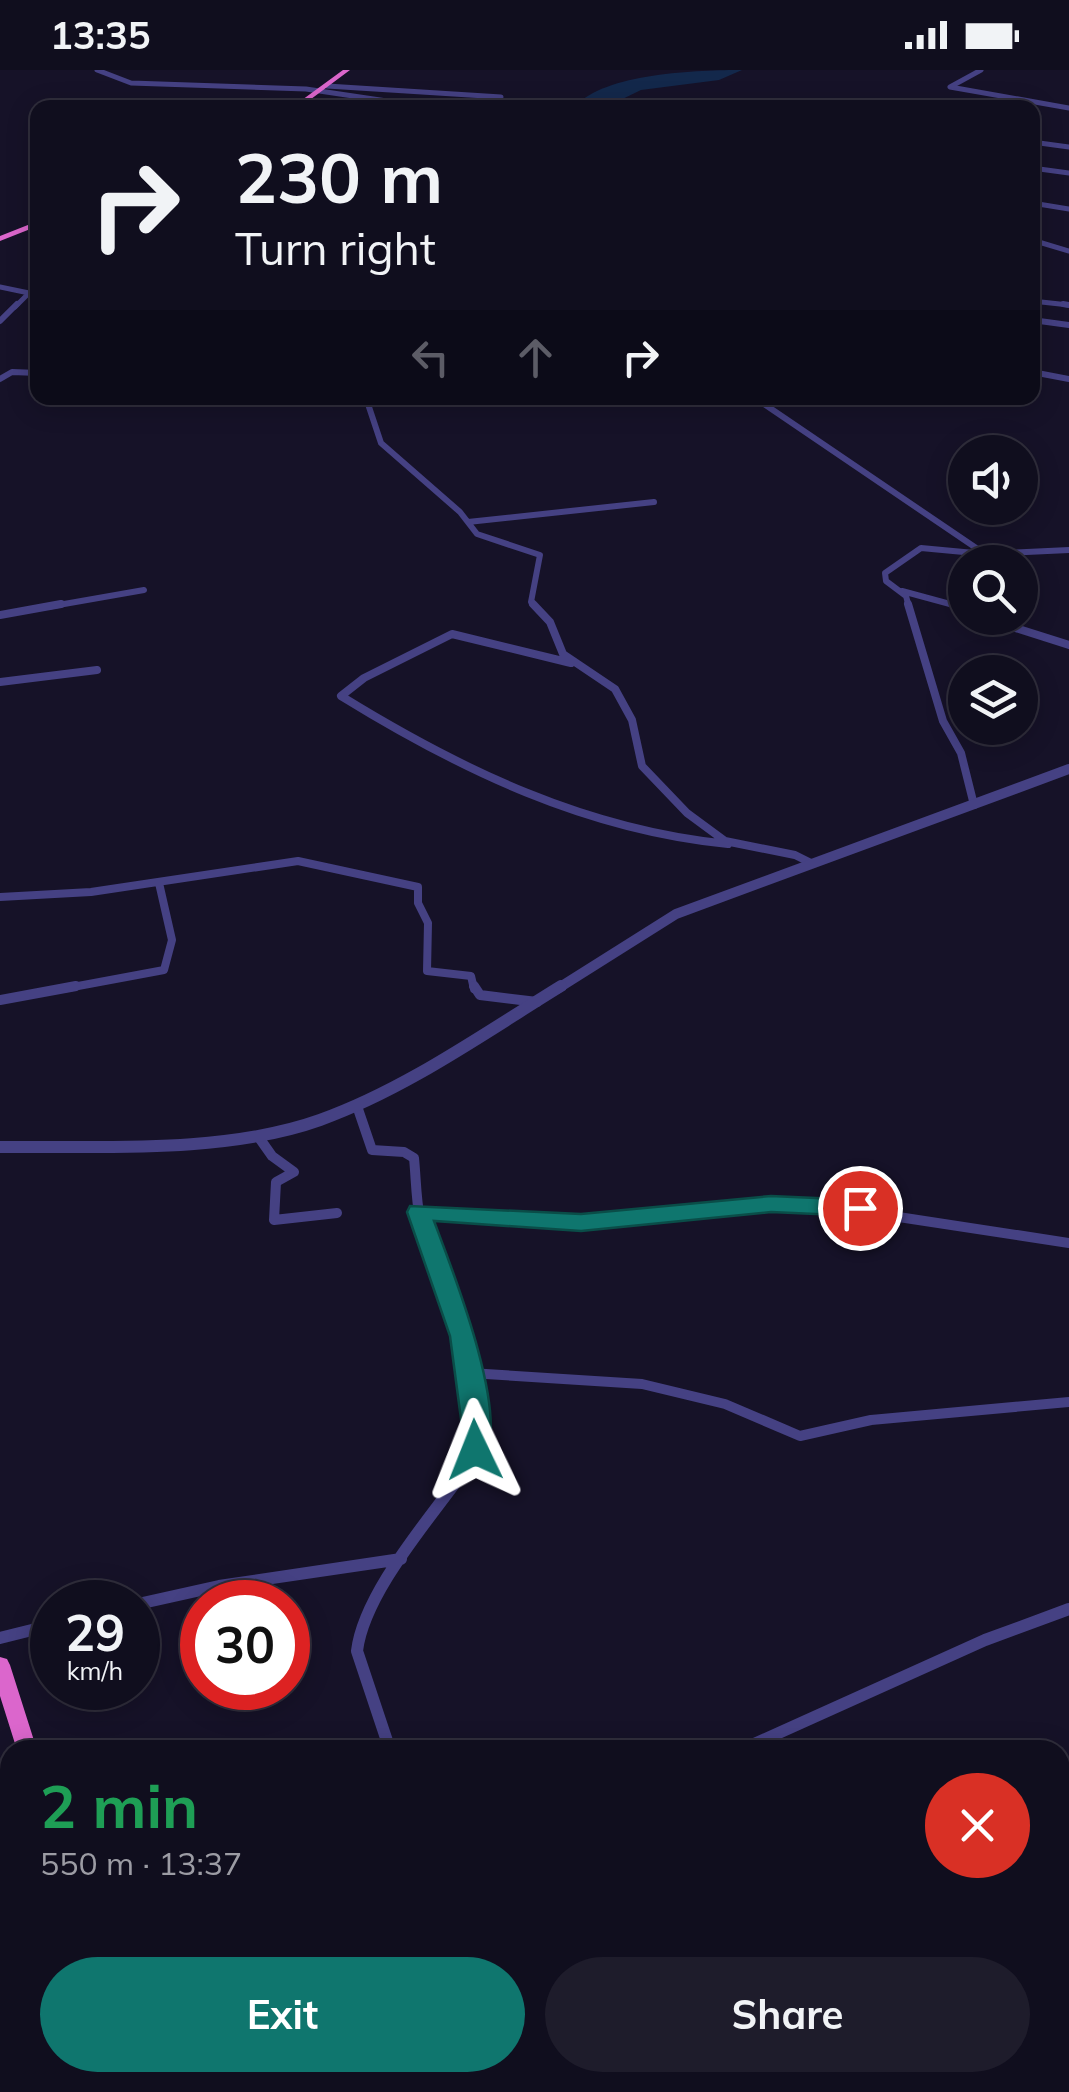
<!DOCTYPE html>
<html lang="en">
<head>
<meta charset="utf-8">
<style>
  :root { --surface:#100e1e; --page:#1e1c2b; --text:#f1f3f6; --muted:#9c9ca4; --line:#302e3c; --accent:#0f766e }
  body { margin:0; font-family:Mulish,sans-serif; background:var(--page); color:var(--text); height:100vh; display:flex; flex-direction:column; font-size:38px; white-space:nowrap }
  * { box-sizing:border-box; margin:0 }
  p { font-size:32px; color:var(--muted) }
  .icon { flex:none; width:55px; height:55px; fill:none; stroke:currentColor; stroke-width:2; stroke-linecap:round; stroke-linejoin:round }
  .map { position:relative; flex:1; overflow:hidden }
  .panel { position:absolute; left:0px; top:1670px; width:1070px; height:352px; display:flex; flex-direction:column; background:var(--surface); border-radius:30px 30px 0 0; box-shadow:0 5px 25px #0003,0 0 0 2px var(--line) }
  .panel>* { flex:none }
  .hud { position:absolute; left:30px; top:30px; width:1010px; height:305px; border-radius:20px; box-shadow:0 5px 25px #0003,0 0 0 2px var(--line); background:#100e1e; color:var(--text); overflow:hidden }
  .buttons { position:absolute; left:948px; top:365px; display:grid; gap:20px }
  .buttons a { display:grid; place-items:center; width:90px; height:90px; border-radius:50%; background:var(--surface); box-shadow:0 5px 25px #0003,0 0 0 2px var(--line); font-size:50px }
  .speed { position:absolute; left:30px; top:1510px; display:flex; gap:20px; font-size:50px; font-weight:700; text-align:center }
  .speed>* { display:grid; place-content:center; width:130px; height:130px; border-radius:50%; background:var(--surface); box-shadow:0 5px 25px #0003,0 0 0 2px var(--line); line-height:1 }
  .speed small { font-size:25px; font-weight:400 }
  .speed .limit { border:15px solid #d22; background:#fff; color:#111 }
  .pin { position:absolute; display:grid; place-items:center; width:85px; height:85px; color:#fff; margin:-42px; border:5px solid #fff; border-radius:50%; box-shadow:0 2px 10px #0007 }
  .me { position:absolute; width:110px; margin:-55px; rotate:358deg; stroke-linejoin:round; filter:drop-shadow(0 0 8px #0008) }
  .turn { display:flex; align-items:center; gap:35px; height:210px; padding:0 40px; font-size:45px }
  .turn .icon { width:130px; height:130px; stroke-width:2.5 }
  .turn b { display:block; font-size:70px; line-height:85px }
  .lanes { display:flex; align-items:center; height:95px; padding:0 40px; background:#0003; justify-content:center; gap:50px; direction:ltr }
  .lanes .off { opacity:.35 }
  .round { display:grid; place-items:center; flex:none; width:105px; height:105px; border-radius:52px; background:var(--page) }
  .overview { display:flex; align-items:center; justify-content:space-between; height:170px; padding:0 40px }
  h1 { font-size:60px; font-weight:700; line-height:75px; color:#1e9e55 }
  .button { display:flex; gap:20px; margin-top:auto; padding:20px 40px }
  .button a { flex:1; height:115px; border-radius:60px; background:var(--accent); color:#fff; font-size:40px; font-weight:700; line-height:115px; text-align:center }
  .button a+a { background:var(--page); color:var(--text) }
  .status { display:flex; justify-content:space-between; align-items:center; height:70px; padding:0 50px; background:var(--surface); direction:ltr }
  .status svg { height:28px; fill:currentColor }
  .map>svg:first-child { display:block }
  .water { fill:#13284b }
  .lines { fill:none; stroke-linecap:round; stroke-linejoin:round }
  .minor-far4 { stroke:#454183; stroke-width:5 }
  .minor-far3 { stroke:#454183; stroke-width:6 }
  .minor-far2 { stroke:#454183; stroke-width:8 }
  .minor-far1 { stroke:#454183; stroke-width:10 }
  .minor { stroke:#454183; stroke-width:12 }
  .tertiary-far1 { stroke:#454183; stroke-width:10 }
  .tertiary { stroke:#454183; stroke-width:12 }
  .trunk { fill:#db66cc; fill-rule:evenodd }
  .route { fill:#0f766e; stroke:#0a4d48; stroke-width:2.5 }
</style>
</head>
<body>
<div class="status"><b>13:35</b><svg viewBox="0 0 49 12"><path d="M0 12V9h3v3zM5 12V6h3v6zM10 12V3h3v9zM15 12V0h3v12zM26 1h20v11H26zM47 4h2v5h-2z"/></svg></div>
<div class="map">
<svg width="1069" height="2022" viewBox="0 0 1069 2022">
  <rect width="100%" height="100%" fill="#161228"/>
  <!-- water -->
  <path class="water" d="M742,0l-23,10 -78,10 -35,17h-31c28,-34 125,-37 167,-37z"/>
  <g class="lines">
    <!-- minor-far4 -->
    <path class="minor-far4" d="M97,0l34,13 175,6 128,19
      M981,0l-31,17 119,21
      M327,16l174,11
      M1032,72l37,5
      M1032,98l37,5
      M1032,133l37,6
      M1032,170l37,11
      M0,217l29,6 -14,14
      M1032,231l37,4"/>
    <!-- minor-far3 -->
    <path class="minor-far3" d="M1063,234l6,1
      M1032,250l37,5
      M0,251l17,-17
      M1032,302l37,7
      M0,309l12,-7 26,1
      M366,328l15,45 79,69 17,22 63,21 -9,47 5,5
      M755,328l230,156
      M468,452l186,-20
      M902,521l59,16
      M47,537l97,-17
      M909,537l-3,-11 -20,-15 -1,-8 36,-25 64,6 84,-4"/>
    <!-- minor-far2 -->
    <path class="minor-far2" d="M533,534l17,18 13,32 52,35 17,31 10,46 45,47 38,28 70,14 16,8
      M908,534l35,117 18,32 13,52
      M956,534l9,5
      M0,545l61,-11
      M984,548l85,27
      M571,593l-119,-29 -88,44 -23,18c120,74 245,134 387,148
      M0,612l97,-12
      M0,827l91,-5 207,-31 120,26v16l10,20 -1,48 44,5 3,13
      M62,919l102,-19 8,-30 -13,-57"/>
    <!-- minor-far1 -->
    <path class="minor-far1" d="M474,916l6,9 57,7
      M0,930l76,-14
      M357,1036l15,44 32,2 10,6c2,20 2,42 6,61 16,75 88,182 41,256
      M260,1069l12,17 22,16 -18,10 -2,38 63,-7
      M419,1142l174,11 214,-20 262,40
      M470,1303l172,11 83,20 75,32 71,-16 198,-18"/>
    <!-- minor -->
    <path class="minor" d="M138,1534l81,-18 182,-27
      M0,1568l52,-13
      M390,1680l-33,-99c7,-58 72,-131 106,-179
      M741,1680l244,-110 84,-31
      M1060,1806l9,-1
      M715,2012l21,10
      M376,2022l2,-10"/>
    <!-- tertiary-far1 -->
    <path class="tertiary-far1" d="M557,919l119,-75 393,-145"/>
    <!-- tertiary -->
    <path class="tertiary" d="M0,1077c100,-1 225,7 320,-27 86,-31 163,-86 241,-134"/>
    <!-- trunk -->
    <path class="trunk" d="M343,0h7l-51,38h-8z
      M38,151v5l-38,15v-5z
      M0,1587l7,2 3,6 27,85h-20l-17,-54z
      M142,2012h23l5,10h-24z"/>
  </g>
  <!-- route -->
  <path class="route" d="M771,1126l89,4 12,8 -12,8 -89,-4 -190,19 -147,-10c18,48 75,191 51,236h-19l-16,-121 -43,-124 3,-6 171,8z"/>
</svg>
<div class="buttons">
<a><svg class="icon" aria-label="sound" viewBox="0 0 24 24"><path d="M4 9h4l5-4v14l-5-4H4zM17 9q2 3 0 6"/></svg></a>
<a><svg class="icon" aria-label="search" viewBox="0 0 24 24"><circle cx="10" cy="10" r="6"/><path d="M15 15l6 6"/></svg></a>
<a><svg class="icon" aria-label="layers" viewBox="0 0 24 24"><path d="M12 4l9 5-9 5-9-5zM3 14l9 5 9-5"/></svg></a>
</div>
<div class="speed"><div>29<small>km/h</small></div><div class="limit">30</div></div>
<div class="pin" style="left:860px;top:1138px;background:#d93025"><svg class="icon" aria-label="arrive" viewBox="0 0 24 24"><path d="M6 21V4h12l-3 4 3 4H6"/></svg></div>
<svg class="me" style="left:475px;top:1380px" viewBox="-20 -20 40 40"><path d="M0-17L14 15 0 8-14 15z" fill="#0f766e" stroke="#fff" stroke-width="4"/></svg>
<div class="hud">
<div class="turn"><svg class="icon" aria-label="right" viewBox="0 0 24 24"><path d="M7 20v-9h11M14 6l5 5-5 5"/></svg><div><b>230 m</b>Turn right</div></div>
<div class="lanes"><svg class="icon off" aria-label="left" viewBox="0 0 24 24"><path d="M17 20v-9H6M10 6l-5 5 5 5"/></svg><svg class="icon off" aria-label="ahead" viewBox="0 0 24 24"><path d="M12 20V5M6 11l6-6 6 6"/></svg><svg class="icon" aria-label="right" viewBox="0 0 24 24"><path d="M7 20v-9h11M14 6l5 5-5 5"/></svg></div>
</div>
<section class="panel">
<div class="overview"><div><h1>2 min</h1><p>550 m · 13:37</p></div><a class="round" style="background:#d93025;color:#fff"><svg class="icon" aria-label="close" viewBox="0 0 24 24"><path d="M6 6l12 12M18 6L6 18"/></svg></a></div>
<div class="button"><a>Exit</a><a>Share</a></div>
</section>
</div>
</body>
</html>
